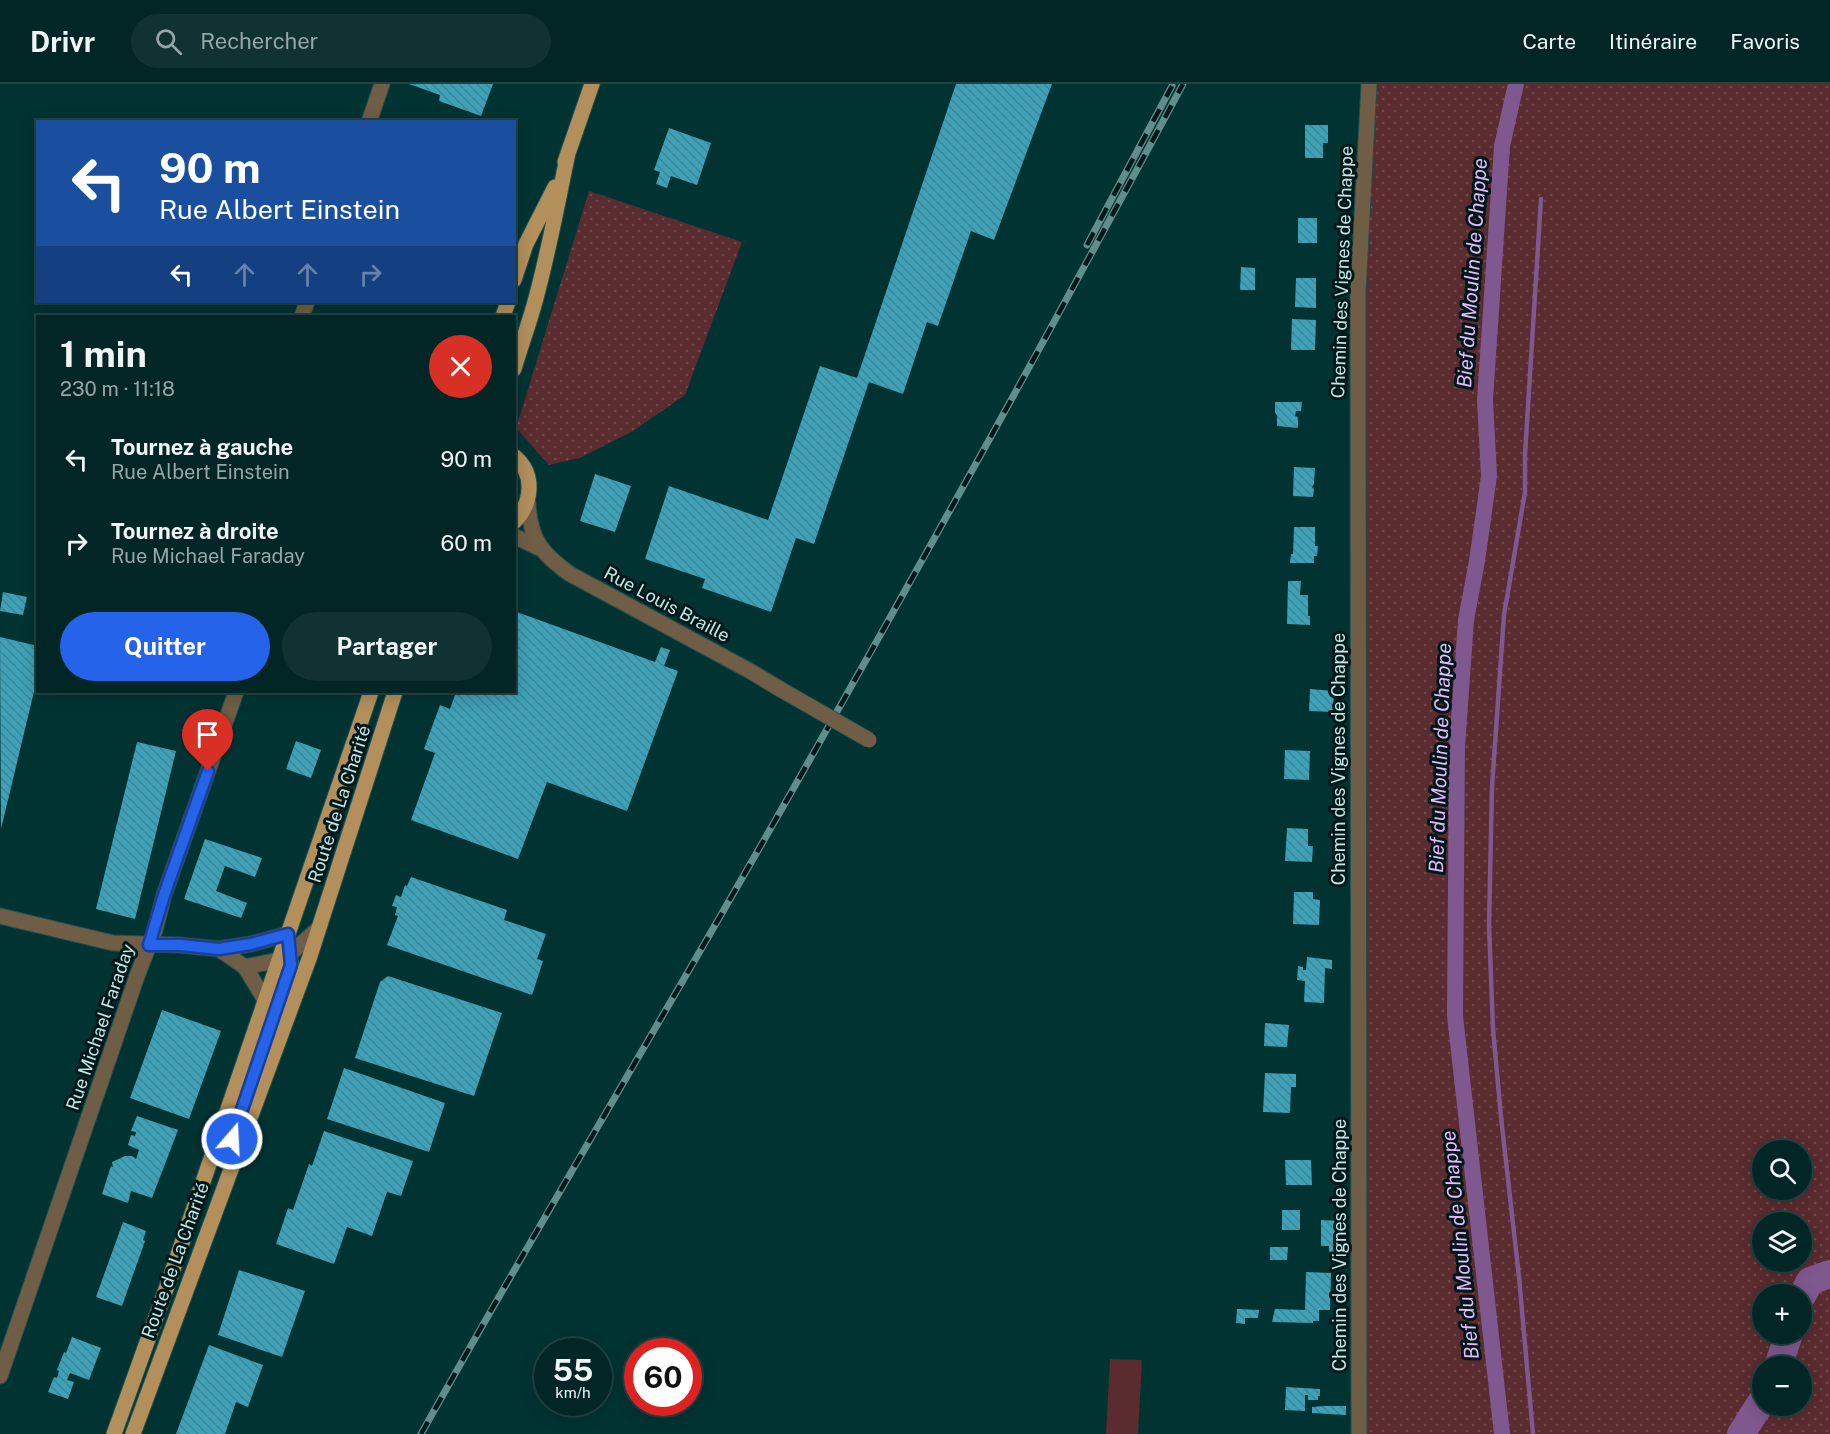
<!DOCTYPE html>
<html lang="fr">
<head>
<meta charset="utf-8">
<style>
  :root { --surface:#022626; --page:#103232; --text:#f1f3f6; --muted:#96a5a7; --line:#234343; --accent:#2563eb }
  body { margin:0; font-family:"Public Sans",sans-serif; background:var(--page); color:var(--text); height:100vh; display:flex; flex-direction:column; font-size:22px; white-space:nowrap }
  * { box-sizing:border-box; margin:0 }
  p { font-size:20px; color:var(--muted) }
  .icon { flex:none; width:33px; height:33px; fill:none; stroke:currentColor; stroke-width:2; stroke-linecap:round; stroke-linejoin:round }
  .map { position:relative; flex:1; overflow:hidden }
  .panel { position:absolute; left:36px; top:231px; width:480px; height:378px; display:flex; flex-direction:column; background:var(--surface); border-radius:0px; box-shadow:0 3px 15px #0003,0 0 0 2px var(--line) }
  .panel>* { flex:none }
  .hud { position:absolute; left:36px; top:36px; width:480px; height:183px; border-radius:0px; box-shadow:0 3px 15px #0003,0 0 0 2px var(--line); background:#1a4fa0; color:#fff; overflow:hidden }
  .buttons { position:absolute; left:1752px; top:1056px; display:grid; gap:12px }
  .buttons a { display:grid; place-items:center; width:60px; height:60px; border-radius:50%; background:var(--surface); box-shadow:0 3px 15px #0003,0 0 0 2px var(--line); font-size:30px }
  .speed { position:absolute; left:534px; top:1254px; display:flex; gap:12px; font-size:30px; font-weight:700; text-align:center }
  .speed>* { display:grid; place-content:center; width:78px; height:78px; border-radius:50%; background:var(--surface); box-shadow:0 3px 15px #0003,0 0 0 2px var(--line); line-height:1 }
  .speed small { font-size:15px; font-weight:400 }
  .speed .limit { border:9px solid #d22; background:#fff; color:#111 }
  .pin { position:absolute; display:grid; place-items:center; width:51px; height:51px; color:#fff; margin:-62px -26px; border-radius:50% 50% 50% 0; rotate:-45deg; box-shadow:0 0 6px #0007 }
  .pin .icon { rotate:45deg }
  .me { position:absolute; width:66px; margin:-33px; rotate:19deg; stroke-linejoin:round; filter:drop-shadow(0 0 4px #0008) }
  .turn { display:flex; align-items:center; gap:21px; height:126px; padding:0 24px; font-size:27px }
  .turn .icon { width:78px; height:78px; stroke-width:2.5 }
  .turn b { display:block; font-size:42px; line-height:51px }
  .lanes { display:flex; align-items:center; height:57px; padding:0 24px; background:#0003; justify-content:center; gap:30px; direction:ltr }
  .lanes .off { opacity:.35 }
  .round { display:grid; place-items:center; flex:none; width:63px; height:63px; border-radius:32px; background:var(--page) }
  .overview { display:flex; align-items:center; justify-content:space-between; height:102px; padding:0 24px }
  h1 { font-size:36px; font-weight:700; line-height:45px }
  .action { display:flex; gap:12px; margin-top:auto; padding:12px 24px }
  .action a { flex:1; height:69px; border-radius:36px; background:var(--accent); color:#fff; font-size:24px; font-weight:700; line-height:69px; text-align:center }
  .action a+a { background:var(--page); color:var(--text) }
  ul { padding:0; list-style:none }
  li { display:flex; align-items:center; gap:18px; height:84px; padding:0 24px }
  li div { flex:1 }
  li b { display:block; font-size:22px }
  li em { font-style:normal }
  header { display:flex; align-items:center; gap:36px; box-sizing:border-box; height:84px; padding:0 30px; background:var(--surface); border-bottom:2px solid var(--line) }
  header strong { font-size:28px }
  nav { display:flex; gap:33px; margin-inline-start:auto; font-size:21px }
  .search { width:420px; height:54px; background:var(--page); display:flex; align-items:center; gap:15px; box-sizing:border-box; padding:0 21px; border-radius:33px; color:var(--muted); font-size:22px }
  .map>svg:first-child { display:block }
  .grass { fill:url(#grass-dots); fill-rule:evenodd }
  .park { fill:#5a2b2f }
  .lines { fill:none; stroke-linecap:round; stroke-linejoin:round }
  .stream { stroke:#7f588f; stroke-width:4.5 }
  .canal { stroke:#7f588f; stroke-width:16 }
  .river { stroke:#7f588f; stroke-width:28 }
  .building { fill:url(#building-back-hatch) }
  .minor-casing { stroke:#215050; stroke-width:17 }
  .major-casing { stroke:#215050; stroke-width:17 }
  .minor { stroke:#6f5e45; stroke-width:15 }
  .major { stroke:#b28f5b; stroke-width:15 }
  .rail-casing { stroke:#618d8d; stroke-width:7 }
  .rail { stroke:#001819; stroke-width:4.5; stroke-dasharray:14; stroke-linecap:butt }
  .minor-bridge-casing { stroke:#215050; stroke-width:17; stroke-linecap:butt }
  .minor-bridge { stroke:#6f5e45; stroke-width:15 }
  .route-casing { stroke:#184099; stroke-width:15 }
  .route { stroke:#2563eb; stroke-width:10 }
  .labels { text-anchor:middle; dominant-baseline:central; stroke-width:6; stroke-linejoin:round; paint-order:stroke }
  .street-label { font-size:18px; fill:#c1e8e7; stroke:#001819 }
  .water-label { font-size:20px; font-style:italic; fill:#e7bafb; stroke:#001819 }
</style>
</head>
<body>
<header>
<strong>Drivr</strong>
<div class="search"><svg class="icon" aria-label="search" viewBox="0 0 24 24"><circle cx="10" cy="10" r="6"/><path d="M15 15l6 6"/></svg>Rechercher</div>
<nav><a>Carte</a><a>Itinéraire</a><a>Favoris</a></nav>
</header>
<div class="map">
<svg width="1830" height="1350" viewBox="0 0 1830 1350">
  <defs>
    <pattern id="grass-dots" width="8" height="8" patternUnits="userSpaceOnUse" patternTransform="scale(1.5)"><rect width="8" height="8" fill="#5a2b2f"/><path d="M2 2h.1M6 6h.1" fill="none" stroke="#704a4d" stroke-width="1.8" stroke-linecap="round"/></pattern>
    <pattern id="building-back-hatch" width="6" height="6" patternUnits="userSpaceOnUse" patternTransform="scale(1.5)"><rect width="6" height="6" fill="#3ea1b7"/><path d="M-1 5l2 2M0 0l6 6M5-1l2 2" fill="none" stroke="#3d8695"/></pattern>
  </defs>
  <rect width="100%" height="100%" fill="#023333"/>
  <!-- grass -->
  <path class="grass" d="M1369,0h461v1350h-471l-1,-1142zM1762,1066h40v40h-40zM1762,1138h40v40h-40zM1762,1210h40v40h-40zM1762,1282h40v40h-40z
    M589,107l153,51 -57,153 -52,36 -53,27 -31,7 -33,-37z"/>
  <!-- park -->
  <path class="park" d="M1110,1275l32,1 -4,74h-32z"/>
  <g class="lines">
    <!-- stream -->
    <path class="stream" d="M1533,1350l-14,-157 -18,-160 -8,-88 -4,-104 3,-138 12,-172 21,-123v-38l16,-255"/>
    <!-- canal -->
    <path class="canal" d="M1502,1350l-47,-418 2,-269 9,-127 11,-59 12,-85 -4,-76 17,-254 14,-62"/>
    <!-- river -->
    <path class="river" d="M1802,1212l8,-15 20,-7
      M1778,1282l11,-32
      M1741,1350l21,-33"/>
  </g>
  <!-- building -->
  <path class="building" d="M409,0h84l-12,32 -42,-15 1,-6z
    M956,0h96l-58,156 -23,-9 -33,95 -11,-4 -24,72 -34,-12 -55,162 -18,-6 -25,74 -69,-24 3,-9 -60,-20 24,-73 99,34 52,-154 37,12z
    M1305,41h23v18h-5v15h-18z
    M669,44l42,15 -14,42 -26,-9 -4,12 -11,-4 4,-12 -6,-2z
    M1298,134h19v25h-19z
    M1241,183l14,1v22h-15z
    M1296,194h20v30l-21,-1z
    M1292,235l24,1 -1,30h-24z
    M1275,318h27l-1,9h-5l-1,5 3,1v11l-21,-2v-11l-2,-2z
    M1294,383l21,1 -1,16 -2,3 2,2 -1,8 -20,-1z
    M595,390l36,12 -16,46 -35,-11z
    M1294,443h21v19h3l-1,10h-3v7h-24l1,-9h2z
    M1288,497h13l-1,14h8v21h2v9l-23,-1z
    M3,508l24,5 -4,18 -23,-4z
    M514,527l141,51 6,-15 9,3 -6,16 14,5 -51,140 -80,-29 -29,77 -107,-39 24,-67 -11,-4 16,-44 10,4 6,-17h58z
    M0,553l38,9v29l-37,154z
    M1310,605l24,2 -1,21 -24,-1z
    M296,657l25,9 -10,28 -25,-9z
    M137,658l39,9 -41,168 -39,-10z
    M1285,666l25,1 -1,29 -25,-1z
    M1287,744l21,1v17h5l-1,16 -27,-1z
    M205,755l57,19 -7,19 -30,-11 -9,25 31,12 -6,15 -57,-19z
    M411,793l96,33 -3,10 42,14 -9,25 6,2 -11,34 -145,-50 11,-29 -3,-1 2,-8 -5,-1 4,-11 5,2 4,-12 2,1z
    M1294,808h19v7l7,1 -1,25 -26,-1z
    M1307,873l25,3v9l-7,-1 -1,35 -20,-1 1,-21 -8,-1 1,-14 5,1v3h3z
    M388,892l114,37 -28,83 -119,-38 25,-76z
    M162,926l59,21 -32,88 -59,-21z
    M1265,939l24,2 -2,22 -23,-1z
    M344,984l101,35 -16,49 -102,-33z
    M1265,989l31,1v13h-5l-1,26 -27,-1z
    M137,1032l41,14 -26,68 -21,-7 -3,12 -26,-9 9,-28 2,1 -1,-5 13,-6h7l4,3 3,-9 -11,-5 3,-10 4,1 1,-4 -5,-1z
    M324,1047l89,30 -12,35 -14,-4 -15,44 -25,-9 -13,37 -58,-20 12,-36 5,2 16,-46 3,2z
    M1285,1076h26l1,25h-26z
    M1282,1126h18v20h-18z
    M1321,1136l18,1v12h5l2,5 -1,14h-16v-6h-8z
    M123,1138l23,9 -3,9 2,1 -23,65 -26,-9z
    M1270,1163h18l-1,13h-17z
    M239,1186l66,21 -23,66 -64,-22z
    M1306,1188l25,1 -1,37h-11v11h-6v2l-41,-1 3,-13 30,1z
    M1237,1225l22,1 -1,8h-13v6l-9,-1z
    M72,1253l29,11 -12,32 -19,-7 -3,7 7,2 -6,17 -20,-7 6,-15 3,1 2,-7 -2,-1 7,-18 2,1z
    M209,1261l54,20 -15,42 -12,-5 -11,32h-49z
    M1286,1303l34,2v7h-2v4h-10v-5h-3v16l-20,-1z
    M1324,1322h22v9l-34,-2v-6z"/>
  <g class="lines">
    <!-- minor casing -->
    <g class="minor-casing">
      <path id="minor" d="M369,38l13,-38
        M302,232l5,-14
        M528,419c2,37 14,51 42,71l180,97 30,18
        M514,452l25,12
        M0,832l113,27 67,2 39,4 32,-5 37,-10
        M219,865l26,18 20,33
        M245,883l34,-7 11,-6 29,-26
        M0,1292l137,-400 18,-46 9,-35 72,-203
        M1359,1350l-1,-1142 11,-208"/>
    </g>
    <!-- major casing -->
    <g class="major-casing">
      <path id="major" d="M565,78l27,-78
        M514,196l12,-36 29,-57
        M503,232l5,-14
        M514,285c7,-24 16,-48 22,-71 13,-48 22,-97 32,-145
        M514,372c22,18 18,48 0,66
        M254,991l37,-110 -3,-25
        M114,1350l56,-156 201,-586
        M133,1350l176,-475 86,-267"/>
    </g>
    <!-- minor -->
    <use href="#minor" class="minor"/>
    <!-- major -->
    <use href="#major" class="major"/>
    <!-- rail casing -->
    <g class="rail-casing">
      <path id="rail" d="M1087,161l85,-159
        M421,1350c101,-181 208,-359 312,-540 154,-268 304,-538 450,-810"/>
    </g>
    <!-- rail -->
    <use href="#rail" class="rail"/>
    <!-- minor-bridge casing -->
    <g class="minor-bridge-casing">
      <path id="minor-bridge" d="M780,605l89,51"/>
    </g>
    <!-- minor-bridge -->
    <use href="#minor-bridge" class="minor-bridge"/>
  </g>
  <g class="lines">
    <!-- route casing -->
    <g class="route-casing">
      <path id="route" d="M208,687l-44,124 -15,50h31l39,4 32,-5 37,-10 3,31 -59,174"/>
    </g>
    <!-- route -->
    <use href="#route" class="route"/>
  </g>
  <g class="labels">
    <!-- street labels -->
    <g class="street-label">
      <text transform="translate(1342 188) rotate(-88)">Chemin des Vignes de Chappe</text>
      <text transform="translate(667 520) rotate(28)">Rue Louis Braille</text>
      <text transform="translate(1338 675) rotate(-90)">Chemin des Vignes de Chappe</text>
      <text transform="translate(339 720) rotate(-72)">Route de La Charité</text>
      <text transform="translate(100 943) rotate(-71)">Rue Michael Faraday</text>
      <text transform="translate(1339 1161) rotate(-90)">Chemin des Vignes de Chappe</text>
      <text transform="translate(175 1176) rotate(-70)">Route de La Charité</text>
    </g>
    <!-- water labels -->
    <g class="water-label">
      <text transform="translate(1472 189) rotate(-86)">Bief du Moulin de Chappe</text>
      <text transform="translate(1440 674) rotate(-88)">Bief du Moulin de Chappe</text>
      <text transform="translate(1460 1161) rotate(-96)">Bief du Moulin de Chappe</text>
    </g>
  </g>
</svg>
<div class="buttons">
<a><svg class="icon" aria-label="search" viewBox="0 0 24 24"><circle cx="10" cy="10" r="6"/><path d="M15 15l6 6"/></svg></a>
<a><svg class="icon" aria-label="layers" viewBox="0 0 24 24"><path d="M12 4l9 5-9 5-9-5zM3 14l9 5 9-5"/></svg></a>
<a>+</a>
<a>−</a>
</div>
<div class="speed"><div>55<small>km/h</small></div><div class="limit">60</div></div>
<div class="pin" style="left:208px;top:687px;background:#d93025"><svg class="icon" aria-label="arrive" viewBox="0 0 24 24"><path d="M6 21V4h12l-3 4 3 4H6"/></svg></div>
<svg class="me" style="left:232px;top:1055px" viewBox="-20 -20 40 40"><circle r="17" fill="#2563eb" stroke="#fff" stroke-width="3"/><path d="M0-11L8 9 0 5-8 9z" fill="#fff"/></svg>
<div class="hud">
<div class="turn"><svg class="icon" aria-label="left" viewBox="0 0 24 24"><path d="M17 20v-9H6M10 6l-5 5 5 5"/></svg><div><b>90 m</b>Rue Albert Einstein</div></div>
<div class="lanes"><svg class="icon" aria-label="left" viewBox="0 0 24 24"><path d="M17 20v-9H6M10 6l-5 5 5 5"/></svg><svg class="icon off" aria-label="ahead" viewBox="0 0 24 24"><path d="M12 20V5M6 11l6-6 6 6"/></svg><svg class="icon off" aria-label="ahead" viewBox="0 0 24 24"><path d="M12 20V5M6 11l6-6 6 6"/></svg><svg class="icon off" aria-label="right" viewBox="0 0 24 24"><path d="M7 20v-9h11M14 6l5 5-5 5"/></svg></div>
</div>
<section class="panel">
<div class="overview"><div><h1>1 min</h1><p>230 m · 11:18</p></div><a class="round" style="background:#d93025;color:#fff"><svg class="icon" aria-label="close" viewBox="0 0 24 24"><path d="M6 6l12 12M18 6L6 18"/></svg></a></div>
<ul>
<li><svg class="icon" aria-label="left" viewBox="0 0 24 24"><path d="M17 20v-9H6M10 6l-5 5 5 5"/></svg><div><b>Tournez à gauche</b><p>Rue Albert Einstein</p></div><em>90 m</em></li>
<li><svg class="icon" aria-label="right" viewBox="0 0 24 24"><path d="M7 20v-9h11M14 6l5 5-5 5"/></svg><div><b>Tournez à droite</b><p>Rue Michael Faraday</p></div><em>60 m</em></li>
</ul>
<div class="action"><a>Quitter</a><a>Partager</a></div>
</section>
</div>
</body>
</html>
